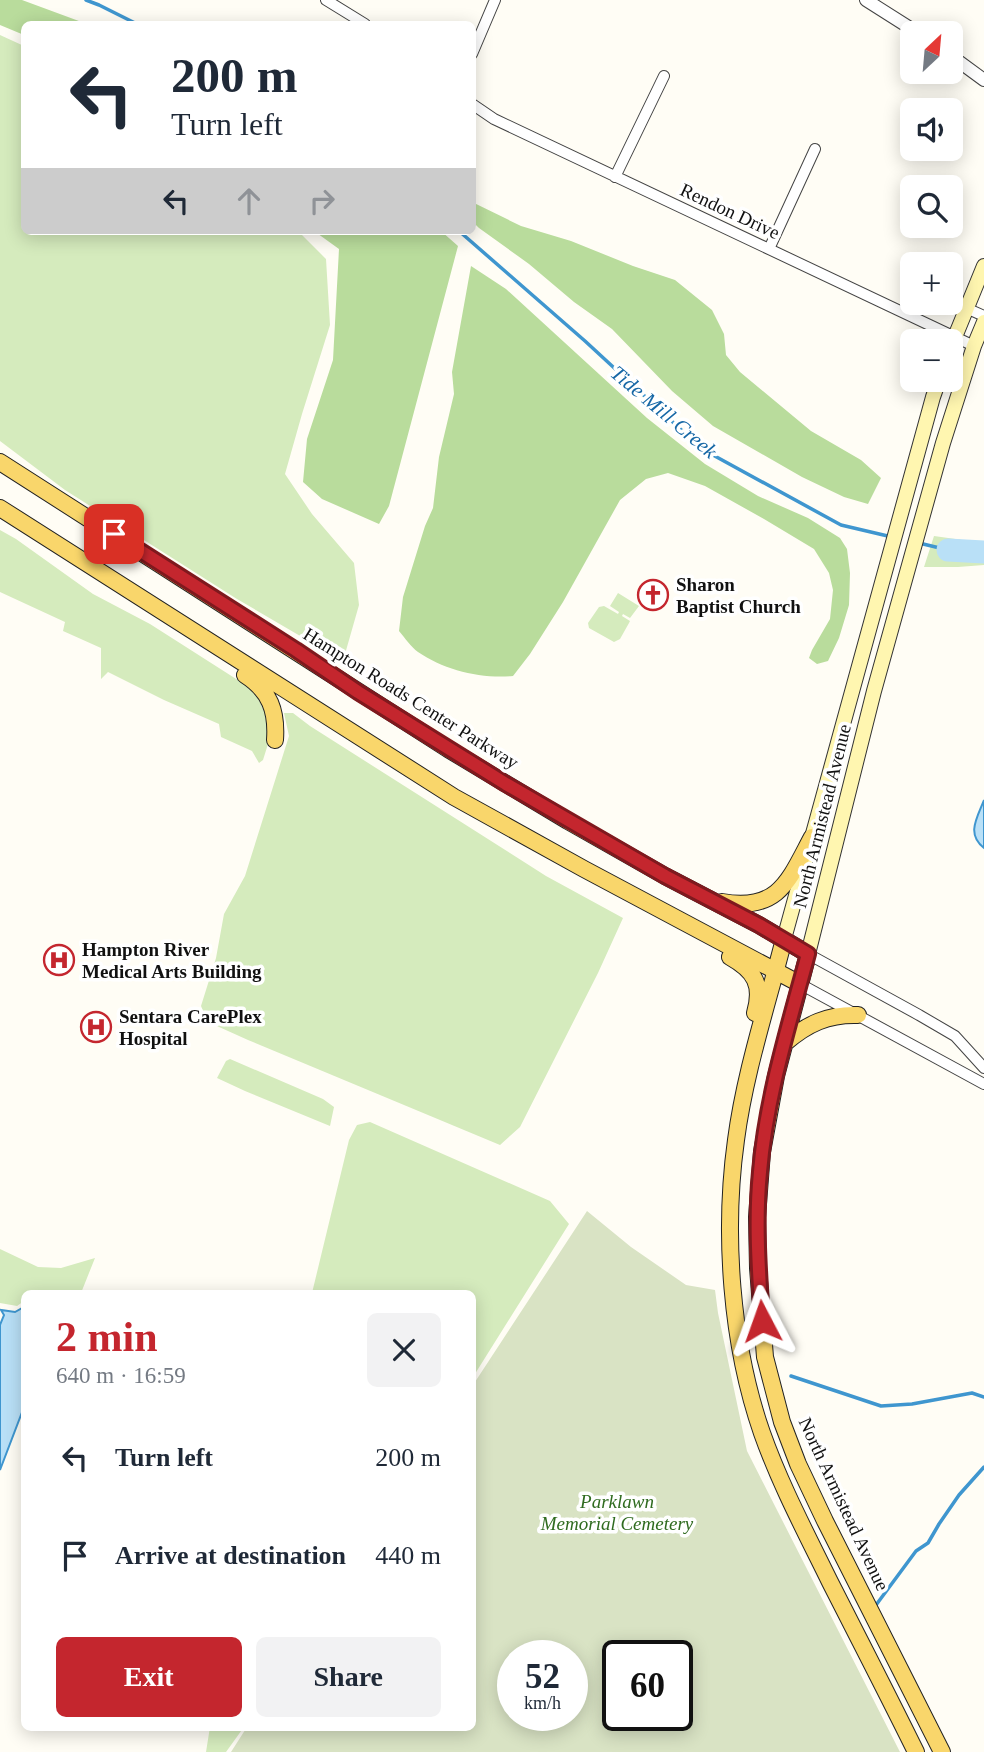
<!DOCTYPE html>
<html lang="en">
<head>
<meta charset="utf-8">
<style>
  :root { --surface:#fff; --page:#f2f2f3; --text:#1f2937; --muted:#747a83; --accent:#c4262e }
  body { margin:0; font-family:"Times New Roman",serif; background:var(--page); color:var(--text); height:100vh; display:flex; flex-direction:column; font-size:26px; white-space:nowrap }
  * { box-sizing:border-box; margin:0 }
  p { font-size:23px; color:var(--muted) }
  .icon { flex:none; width:38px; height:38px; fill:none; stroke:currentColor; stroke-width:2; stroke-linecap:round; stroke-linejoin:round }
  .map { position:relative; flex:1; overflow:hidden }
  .sheet { position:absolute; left:21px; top:1290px; width:455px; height:441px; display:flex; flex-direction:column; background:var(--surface); border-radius:10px; box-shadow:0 4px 18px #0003 }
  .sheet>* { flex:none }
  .banner { position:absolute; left:21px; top:21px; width:455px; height:214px; border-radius:10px; box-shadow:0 4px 18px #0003; background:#fff; color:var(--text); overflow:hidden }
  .needle { width:46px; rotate:26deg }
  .tools { position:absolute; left:900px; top:21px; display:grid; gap:14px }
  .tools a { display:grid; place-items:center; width:63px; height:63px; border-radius:10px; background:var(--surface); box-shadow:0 4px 18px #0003; font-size:35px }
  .speed { position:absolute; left:497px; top:1640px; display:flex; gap:14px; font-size:35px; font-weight:700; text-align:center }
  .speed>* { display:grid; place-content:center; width:91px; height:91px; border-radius:50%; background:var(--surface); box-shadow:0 4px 18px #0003; line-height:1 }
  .speed small { font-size:18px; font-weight:400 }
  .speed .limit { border:4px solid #111; border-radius:10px; background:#fff; color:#111 }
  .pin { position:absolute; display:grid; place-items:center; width:60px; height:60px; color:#fff; margin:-30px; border-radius:14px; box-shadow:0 4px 10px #0006 }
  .me { position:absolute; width:77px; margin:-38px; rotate:356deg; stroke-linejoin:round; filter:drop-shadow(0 0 5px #0008) }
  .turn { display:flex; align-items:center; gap:24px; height:147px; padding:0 35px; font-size:32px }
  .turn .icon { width:91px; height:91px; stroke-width:2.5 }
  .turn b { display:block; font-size:49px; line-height:60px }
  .lanes { display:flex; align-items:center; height:66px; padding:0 35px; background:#0003; justify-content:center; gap:35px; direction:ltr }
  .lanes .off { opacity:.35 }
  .round { display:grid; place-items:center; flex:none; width:74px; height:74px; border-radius:10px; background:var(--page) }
  .head { display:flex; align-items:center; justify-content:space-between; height:119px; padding:0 35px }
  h1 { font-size:42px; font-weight:700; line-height:52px; color:var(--accent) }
  .cta { display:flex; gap:14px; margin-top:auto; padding:14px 35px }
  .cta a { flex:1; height:80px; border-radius:10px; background:var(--accent); color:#fff; font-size:28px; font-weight:700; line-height:80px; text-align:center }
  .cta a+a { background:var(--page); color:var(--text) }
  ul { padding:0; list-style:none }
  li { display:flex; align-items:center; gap:21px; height:98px; padding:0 35px }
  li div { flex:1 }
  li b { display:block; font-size:26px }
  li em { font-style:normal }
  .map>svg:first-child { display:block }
  .green { fill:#d5ebbd }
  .forest { fill:#b9dc9c }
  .cemetery { fill:#d9e3c4; fill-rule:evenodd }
  .water { fill:#b9e0f7; stroke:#3f96cf; stroke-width:2 }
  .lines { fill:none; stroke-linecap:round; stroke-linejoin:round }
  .stream { stroke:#3f96cf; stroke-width:3.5 }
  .river { stroke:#b9e0f7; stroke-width:23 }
  .minor-casing { stroke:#444; stroke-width:12 }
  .tertiary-casing { stroke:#444; stroke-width:14 }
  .secondary-casing { stroke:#333; stroke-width:16 }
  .primary-casing { stroke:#222; stroke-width:18 }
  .minor { stroke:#fff; stroke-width:10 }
  .tertiary { stroke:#fff; stroke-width:12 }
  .secondary { stroke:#fff6b0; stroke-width:14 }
  .primary { stroke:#f9d66b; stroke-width:16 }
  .route-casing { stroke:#7f191e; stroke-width:18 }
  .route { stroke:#c4262e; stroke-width:12 }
  .labels { text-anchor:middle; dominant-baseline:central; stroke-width:7; stroke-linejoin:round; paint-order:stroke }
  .street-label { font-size:19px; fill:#111; stroke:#fff }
  .poi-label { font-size:19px; font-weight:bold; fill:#111; stroke:#fff; text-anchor:start }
  .park-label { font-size:19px; font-style:italic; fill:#2f6b1f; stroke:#fff }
  .water-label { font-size:21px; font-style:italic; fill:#1768a6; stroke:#fff }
</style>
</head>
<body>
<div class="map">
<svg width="984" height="1752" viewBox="0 0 984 1752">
  <rect width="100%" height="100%" fill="#fffdf5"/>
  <!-- green -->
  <path class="green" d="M0,35l24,11v185h274l28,28 4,66 -28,89 -17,60 27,40 42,49 5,42 -16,56 -106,-62 -172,-109 -65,-49z
    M0,530l16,9 77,55 57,30 105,67 12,27 1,26 -5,16 -4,3 -7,-12 -31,-14 -2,-13 -55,-24 -56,-28 -7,7v-31l-38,-17 2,-9 -65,-30z
    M934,536l50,7v22l-26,2h-34z
    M618,593l21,13 -9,12 -7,-4 -1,2 8,5 -1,2 -9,16 -6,3 -25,-14 -1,-5 11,-16 5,-1 14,8 1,-2 -9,-6z
    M284,713h9l17,13 236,150 77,42 -25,55 -78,154 -20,18 -252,-105 -40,-18 -7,-16 15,-48 8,-44 21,-38 44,-140z
    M230,1059l93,40 11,8 -4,19 -85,-35 -28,-13 9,-17z
    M370,1122l180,79 19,23 -96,153 -1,-84h-160l37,-153 8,-15z
    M0,1249l38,18 23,1 34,-10 -14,35h-57v8l-7,5 -17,-3z
    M210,1727h34l-18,25h-20z"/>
  <!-- forest -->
  <path class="forest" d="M0,0h22l65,24h-63v11l-24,-10z
    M472,202l49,24 50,15 62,25 42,14 37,30 12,24 2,21 14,17 71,59 50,29 20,18 -13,26 -24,-7 -42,-20 -89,-51 -41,-35 -60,-62 -38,-27 -45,-38 -50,-36 -6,-6z
    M314,231h127l17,15 -69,260 -10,18 -57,-25 -19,-17 4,-43 26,-79 6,-111z
    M471,266l35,23 141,129 58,46 53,32 50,22 32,20 7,11 3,24 -1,32 -10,33 -11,23 -11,3 -8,-6 3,-8 18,-31 3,-29 -4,-17 -15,-24 -50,-30 -59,-33 -37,-13 -22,6 -26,21 -57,102 -33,52 -17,22c-32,3 -69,-6 -95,-24 -7,-5 -13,-14 -19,-21l4,-34 22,-71 8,-18 6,-51 15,-63 -2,-22z"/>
  <!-- cemetery -->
  <path class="cemetery" d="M587,1211l44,36 55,38 29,5 3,23 29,138 153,301h-669l16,-25h225l1,-342zM513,1656h59v59h-59zM618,1656h59v59h-59z"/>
  <!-- water -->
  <path class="water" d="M984,800v48c-18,-14 -7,-30 0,-48z
    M24,1307v100l-24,63v-145l4,-10 -3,-5 14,2z"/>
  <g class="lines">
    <!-- stream -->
    <path class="stream" d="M86,0l13,5 38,19
      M459,231l126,110 117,108 139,76 51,12
      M919,543l29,7
      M791,1376l90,30 31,-2 60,-11 12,4
      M876,1605l40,-54 12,-8 11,-19 20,-29 25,-28"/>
    <!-- river -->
    <path class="river" d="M948,550l36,2"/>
    <!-- minor casing -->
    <g class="minor-casing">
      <path id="minor" d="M326,0l39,24
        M472,54l23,-54
        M472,104l22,15 480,227
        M615,177l49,-101
        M769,249l46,-100
        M966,308l18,8
        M808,954l111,61 36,21 29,32
        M800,984l184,100"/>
    </g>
    <!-- tertiary casing -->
    <g class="tertiary-casing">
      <path id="tertiary" d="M866,0l52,33
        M950,55l34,25"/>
    </g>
    <!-- secondary casing -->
    <g class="secondary-casing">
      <path id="secondary" d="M950,349l34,-83
        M784,939l149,-542 6,-17
        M808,954l66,-263 69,-248 31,-97 10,-24"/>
    </g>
    <!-- primary casing -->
    <g class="primary-casing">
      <path id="primary" d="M0,462l448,287 120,72 97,55 94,49 49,29 -32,122 -14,76 -5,65 1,51 7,89 17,65 16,42 27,57 117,231
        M0,508l454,289 130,72 216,115
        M245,675c25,16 32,36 30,65
        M722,902c57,10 67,-22 90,-65
        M784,939c-17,67 -39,133 -48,201 -13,93 -5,204 26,293 18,51 44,100 68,149 29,57 58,113 86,170
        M730,957c25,14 33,28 25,56
        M785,1043c22,-19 43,-29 73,-28"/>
    </g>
    <!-- minor -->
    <use href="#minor" class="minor"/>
    <!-- tertiary -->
    <use href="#tertiary" class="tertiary"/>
    <!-- secondary -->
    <use href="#secondary" class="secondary"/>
    <!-- primary -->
    <use href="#primary" class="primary"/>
  </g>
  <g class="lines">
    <!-- route casing -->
    <g class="route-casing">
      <path id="route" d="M114,534l182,116 62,42 148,92 159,92 94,49 49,29c-19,71 -42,144 -48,218 -5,50 -1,100 2,149"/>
    </g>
    <!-- route -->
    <use href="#route" class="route"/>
  </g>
  <!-- icons -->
  <defs>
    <g id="church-ring" transform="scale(1.575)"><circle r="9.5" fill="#fff" stroke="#c4262e" stroke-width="1.5"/><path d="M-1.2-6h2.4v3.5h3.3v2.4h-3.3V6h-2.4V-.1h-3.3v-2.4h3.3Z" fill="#c4262e"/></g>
    <g id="hospital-ring" transform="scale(1.575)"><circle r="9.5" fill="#fff" stroke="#c4262e" stroke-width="1.5"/><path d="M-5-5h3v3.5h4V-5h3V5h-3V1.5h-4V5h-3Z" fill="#c4262e"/></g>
  </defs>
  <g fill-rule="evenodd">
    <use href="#church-ring" x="653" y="595"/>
    <use href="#hospital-ring" x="59" y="960"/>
    <use href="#hospital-ring" x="96" y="1027"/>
  </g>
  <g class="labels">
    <!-- street labels -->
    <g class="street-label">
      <text transform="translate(730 211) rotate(25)">Rendon Drive</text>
      <text transform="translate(411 698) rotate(32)">Hampton Roads Center Parkway</text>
      <text transform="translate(822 816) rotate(-76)">North Armistead Avenue</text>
      <text transform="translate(844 1504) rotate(65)">North Armistead Avenue</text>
    </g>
    <!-- poi labels -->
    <g class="poi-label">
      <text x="676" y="584">Sharon<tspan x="676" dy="22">Baptist Church</tspan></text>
      <text x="82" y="949">Hampton River<tspan x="82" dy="22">Medical Arts Building</tspan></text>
      <text x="119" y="1016">Sentara CarePlex<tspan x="119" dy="22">Hospital</tspan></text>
    </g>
    <!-- park labels -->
    <g class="park-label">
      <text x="617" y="1501">Parklawn<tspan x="617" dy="22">Memorial Cemetery</tspan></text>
    </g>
    <!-- water labels -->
    <g class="water-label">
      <text transform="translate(664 412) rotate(40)">Tide Mill Creek</text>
    </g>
  </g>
</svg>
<div class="tools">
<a><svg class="needle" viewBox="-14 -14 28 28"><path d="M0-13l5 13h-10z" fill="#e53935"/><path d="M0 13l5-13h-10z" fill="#747a83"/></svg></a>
<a><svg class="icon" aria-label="sound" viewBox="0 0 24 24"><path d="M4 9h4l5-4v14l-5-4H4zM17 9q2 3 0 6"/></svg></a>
<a><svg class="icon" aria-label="search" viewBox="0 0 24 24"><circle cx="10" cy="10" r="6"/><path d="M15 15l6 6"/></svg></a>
<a>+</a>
<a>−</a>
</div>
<div class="speed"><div>52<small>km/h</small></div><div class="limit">60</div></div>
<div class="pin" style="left:114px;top:534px;background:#d93025"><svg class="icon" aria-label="arrive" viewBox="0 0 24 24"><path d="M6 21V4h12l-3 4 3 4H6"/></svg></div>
<svg class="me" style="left:762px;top:1321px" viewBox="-20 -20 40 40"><path d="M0-17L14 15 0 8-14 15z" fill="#c4262e" stroke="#fff" stroke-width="4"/></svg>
<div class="banner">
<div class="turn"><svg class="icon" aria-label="left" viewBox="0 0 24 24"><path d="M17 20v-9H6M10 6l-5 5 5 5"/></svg><div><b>200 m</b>Turn left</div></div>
<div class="lanes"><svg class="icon" aria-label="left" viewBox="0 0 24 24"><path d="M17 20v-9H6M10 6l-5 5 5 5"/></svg><svg class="icon off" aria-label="ahead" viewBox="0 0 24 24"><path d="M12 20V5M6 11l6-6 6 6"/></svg><svg class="icon off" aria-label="right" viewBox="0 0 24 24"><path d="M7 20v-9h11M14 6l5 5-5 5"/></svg></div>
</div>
<section class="sheet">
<div class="head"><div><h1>2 min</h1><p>640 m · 16:59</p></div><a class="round"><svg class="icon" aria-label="close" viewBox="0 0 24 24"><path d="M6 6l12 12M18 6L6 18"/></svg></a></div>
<ul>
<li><svg class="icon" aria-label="left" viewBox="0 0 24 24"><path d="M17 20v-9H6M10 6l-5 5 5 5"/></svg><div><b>Turn left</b></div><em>200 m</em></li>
<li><svg class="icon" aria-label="arrive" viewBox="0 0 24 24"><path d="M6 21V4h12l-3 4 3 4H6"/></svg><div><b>Arrive at destination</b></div><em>440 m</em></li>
</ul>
<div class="cta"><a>Exit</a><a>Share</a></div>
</section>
</div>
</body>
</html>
